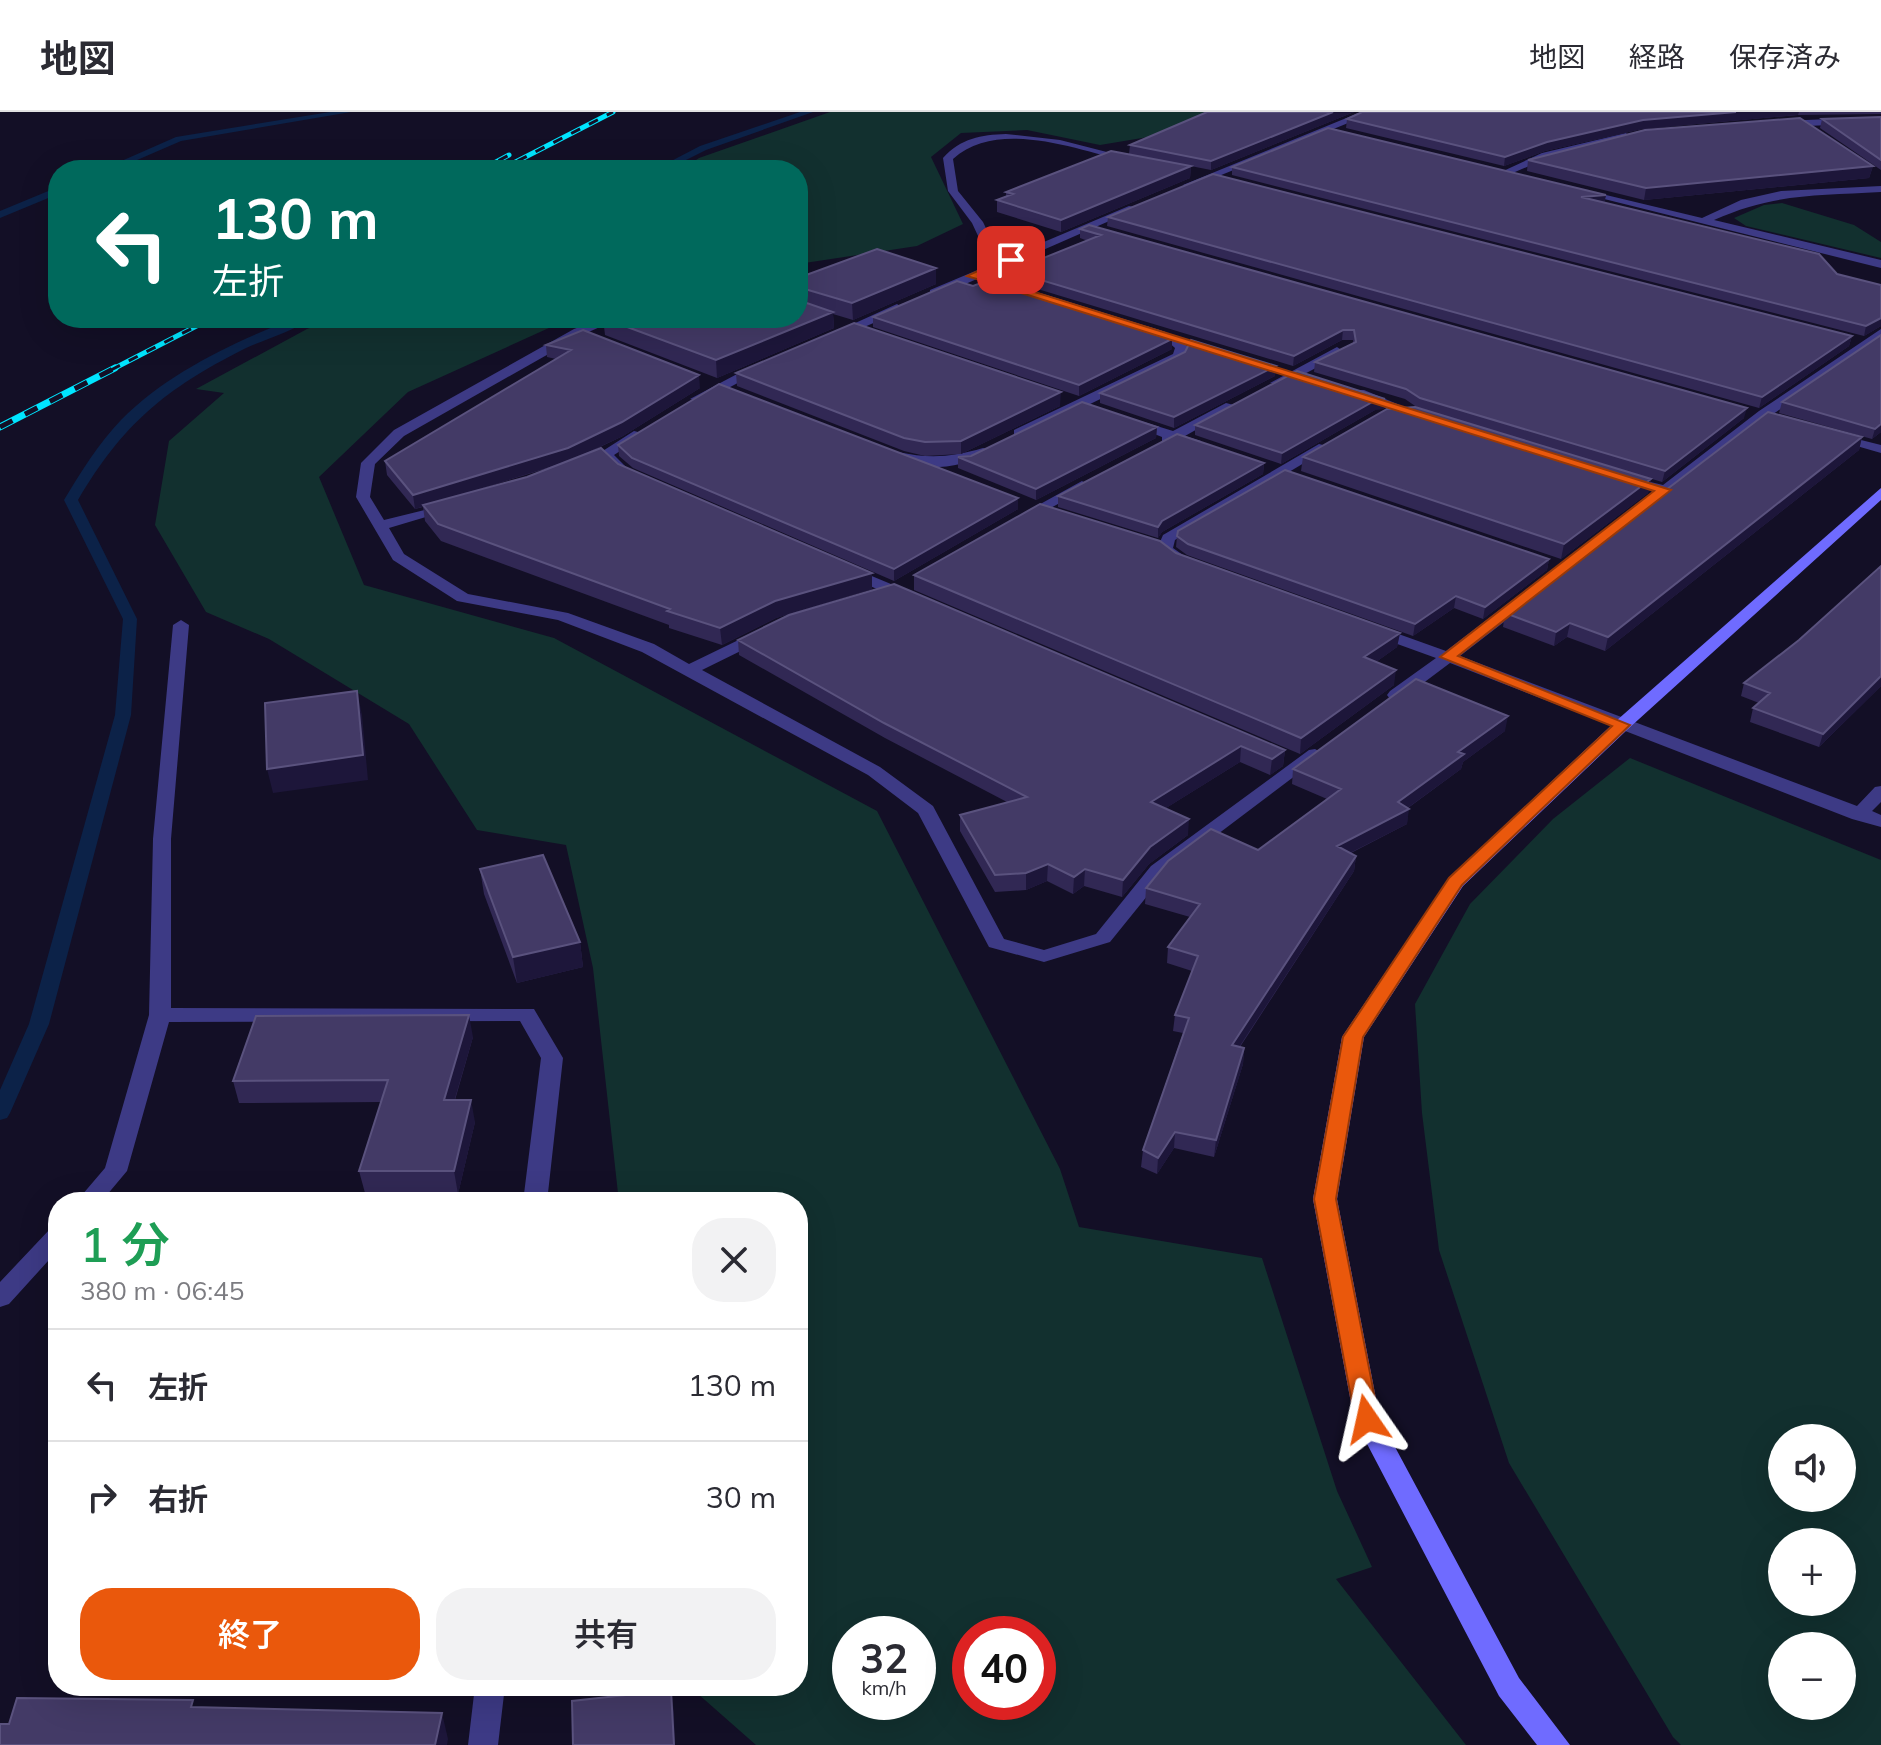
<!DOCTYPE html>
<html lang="ja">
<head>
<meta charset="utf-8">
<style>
  :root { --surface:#fff; --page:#f2f2f3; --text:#2b2b33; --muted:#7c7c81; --line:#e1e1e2; --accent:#ea580c }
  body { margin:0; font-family:Mulish,"Noto Sans JP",sans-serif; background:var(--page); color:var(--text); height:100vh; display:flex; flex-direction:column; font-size:30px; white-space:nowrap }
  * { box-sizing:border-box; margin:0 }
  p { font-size:26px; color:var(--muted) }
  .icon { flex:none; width:44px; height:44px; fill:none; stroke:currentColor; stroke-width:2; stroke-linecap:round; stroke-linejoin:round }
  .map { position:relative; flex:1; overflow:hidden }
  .details { position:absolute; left:48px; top:1080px; width:760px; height:504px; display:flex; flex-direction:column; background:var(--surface); border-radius:32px; box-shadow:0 8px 32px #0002 }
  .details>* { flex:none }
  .guide { position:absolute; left:48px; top:48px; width:760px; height:168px; border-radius:32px; box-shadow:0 8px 32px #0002; background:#00695c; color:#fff; overflow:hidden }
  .fabs { position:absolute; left:1768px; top:1312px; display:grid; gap:16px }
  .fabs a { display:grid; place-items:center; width:88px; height:88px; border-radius:50%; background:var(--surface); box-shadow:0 8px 32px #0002; font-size:40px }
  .speed { position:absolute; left:832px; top:1504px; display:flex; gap:16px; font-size:40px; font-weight:700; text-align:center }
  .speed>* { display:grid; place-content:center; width:104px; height:104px; border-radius:50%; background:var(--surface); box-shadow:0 8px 32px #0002; line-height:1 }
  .speed small { font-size:20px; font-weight:400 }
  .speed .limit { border:12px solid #d22; background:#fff; color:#111 }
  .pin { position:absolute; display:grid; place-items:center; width:68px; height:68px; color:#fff; margin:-34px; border-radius:16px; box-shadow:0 4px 12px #0006 }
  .me { position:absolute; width:88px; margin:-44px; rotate:349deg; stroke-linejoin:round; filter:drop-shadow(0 0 6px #0008) }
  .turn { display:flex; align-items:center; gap:28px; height:168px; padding:0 32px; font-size:36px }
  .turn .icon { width:104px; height:104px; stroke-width:2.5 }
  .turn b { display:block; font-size:56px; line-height:68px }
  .round { display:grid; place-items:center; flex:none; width:84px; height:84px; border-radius:32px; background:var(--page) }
  .headline { display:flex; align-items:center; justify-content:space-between; height:136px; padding:0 32px }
  h1 { font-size:48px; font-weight:600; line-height:60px; color:#1e9e55 }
  .cta { display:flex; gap:16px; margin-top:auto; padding:16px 32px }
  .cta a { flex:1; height:92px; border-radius:32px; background:var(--accent); color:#fff; font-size:32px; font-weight:600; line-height:92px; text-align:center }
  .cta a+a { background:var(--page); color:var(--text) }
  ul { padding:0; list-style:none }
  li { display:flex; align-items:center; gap:24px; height:112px; padding:0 32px; border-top:2px solid var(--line) }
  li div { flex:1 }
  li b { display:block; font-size:30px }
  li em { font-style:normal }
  header { display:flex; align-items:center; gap:48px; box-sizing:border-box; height:112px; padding:0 40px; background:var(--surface); border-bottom:2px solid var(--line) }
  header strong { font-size:38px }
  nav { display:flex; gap:44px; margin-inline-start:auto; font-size:28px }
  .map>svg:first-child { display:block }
  .green { fill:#12302f; fill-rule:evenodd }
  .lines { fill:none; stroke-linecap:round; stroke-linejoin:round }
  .stream { fill:#0c2248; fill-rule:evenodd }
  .street { fill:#3d3a85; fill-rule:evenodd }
  .secondary { fill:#6f6bff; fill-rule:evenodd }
  .rail-far1-casing { stroke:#00e5ff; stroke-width:5 }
  .rail-casing { stroke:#00e5ff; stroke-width:7 }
  .rail-far1 { stroke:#130f26; stroke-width:3; stroke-dasharray:10; stroke-linecap:butt }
  .rail { stroke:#130f26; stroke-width:5; stroke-dasharray:14; stroke-linecap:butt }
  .wall { fill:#312854; fill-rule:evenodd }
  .shaded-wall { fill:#1d163a }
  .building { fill:#433a66; stroke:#5a527e; stroke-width:2 }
  .route { fill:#ea580c; stroke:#983908; stroke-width:2 }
</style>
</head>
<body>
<header>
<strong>地図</strong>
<nav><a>地図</a><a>経路</a><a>保存済み</a></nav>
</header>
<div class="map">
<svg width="1881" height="1633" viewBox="0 0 1881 1633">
  <rect width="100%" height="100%" fill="#130f26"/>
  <!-- green -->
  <path class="green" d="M830,0h380l-62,25 -48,8 -73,-15 -66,3 -30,24 32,67 -46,22 -119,18v-94h-117l18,-12z
    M1782,91l72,22 27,17v16l-135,-32 -12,-8 30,-13z
    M336,206h235l-163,74 -89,85 45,108 190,53 323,173 183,358 19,58 183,31 75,233 35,76 -36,12 130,166h-710l-67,-59h109v-484h-179l-26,-234 -27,-123 -89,-15 -68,-106 -140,-85 -63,-27 -51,-87 14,-84 55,-48 -28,-4 111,-60zM850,1522h68v68h-68zM970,1522h68v68h-68z
    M1630,646l251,102v885h-200l-8,-8 -164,-274 -70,-213 -17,-137 -7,-109 55,-100 83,-85zM1842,1326v60h-60v-60zM1842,1430v60h-60v-60zM1842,1534v60h-60v-60z"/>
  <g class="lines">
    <!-- stream -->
    <path class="stream" d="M330,0h21l-170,29 -67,29h-13l75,-33z
      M800,0h13l-107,38 -40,20h-12l46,-24z
      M58,75v7l-58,24v-7z
      M295,206h16c-18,14 -46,21 -67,31 -79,40 -121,75 -166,151l59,119 -6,96 -82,309 -39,89 -3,5 -7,2v-30l29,-66 86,-309 8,-96 -59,-119c17,-28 34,-56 57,-80 46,-47 113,-78 174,-102z"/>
    <!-- street -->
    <path class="street" d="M1361,0h14l-183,75 -9,-2z
      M1881,5v6l-100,4 -5,-3 5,-3z
      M1626,21l4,5 -80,19 -42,18 -9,-2 43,-20z
      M1006,22l54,6 74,19 -5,3c-51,-12 -131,-44 -176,-3l5,32 25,31 15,31 -4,10 135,-57 10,2 -201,88h-8v-6l50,-21 6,-16 -14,-30 -24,-32 -5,-33c18,-20 38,-23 63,-24z
      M1881,74v6c-65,4 -107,1 -167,28l167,40v8l-305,-76 5,-3 121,29 39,-18 40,-9z
      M897,192l6,4 -2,3 -62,27 -10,-3z
      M603,206h17l-38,17 -178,101 -29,28 -5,33 14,23 65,-16 7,4 -67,20 15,26 64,40 100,19 86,31 35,20 66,-32h12v6l-65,32 178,97 53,39 71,133 40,11 52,-16 55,-68 158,-116 6,-1 9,5 -159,120 -55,68 -66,20 -55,-15 -71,-134 -50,-38 -226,-123 -84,-32 -101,-19 -64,-41 -37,-63 5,-34 33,-33 180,-101z
      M1146,214c17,5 30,8 42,21l-5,12 -159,77h-10v-6l159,-76 2,-6 -9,-8 -24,-7 -2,-3z
      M1881,217v10l-112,78 -309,239 397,150 18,-19 6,-1v16l-9,9 9,4v12l-29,-8 -402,-156 -48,36h-12l-3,-4 3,-4 46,-33 -69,-25v-6h12l67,24 208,-159 -33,-11v-6l42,10 96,-74z
      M1337,235l6,4 -1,3 -60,32 -12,-3z
      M756,252l12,3 -66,35 -12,-3z
      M1354,278h10l57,24 -12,3 -55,-21z
      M1226,291l12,3 -53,30 16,5v6c-3,1 -35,-3 -39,-4v-6l-38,-15 7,-4 42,13z
      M634,319l12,3 -32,21 16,16 -12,3 -20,-20z
      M1829,320l52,13v8l-52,-15z
      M1319,332l12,3 -156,93 -2,8 17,12v6h-10l-23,-17 6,-14z
      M983,336l5,1v6c-27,12 -72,20 -97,1l7,-4c32,7 54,5 85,-4z
      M1082,369l7,4 -2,3 -60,33 -5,1 -7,-4z
      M850,455l65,27 2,3 -8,5 -6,-2 -59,-25v-6z
      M181,508l8,5 -18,214v169l363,1 29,49 -16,144h-24l18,-144 -21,-37 -351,1 -42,149 -26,31h-25l29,-34 44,-153 4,-176 20,-214z
      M58,1114v24l-49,54 -9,3v-25l50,-53z
      M475,1574h30l-7,59h-30z"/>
    <!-- secondary -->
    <path class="secondary" d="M1881,376v12l-253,229 -165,157 -99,151 -27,162 43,220 139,259 51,67h-33l-38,-49 -145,-277 -41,-220 29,-162 107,-159 167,-157z"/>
    <!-- rail-far1 casing -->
    <g class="rail-far1-casing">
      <path id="rail-far1" d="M481,58l28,-15
        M500,58l113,-58
        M111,258l101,-52"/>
    </g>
    <!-- rail casing -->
    <g class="rail-casing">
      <path id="rail" d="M0,315l115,-59"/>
    </g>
    <!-- rail-far1 -->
    <use href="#rail-far1" class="rail-far1"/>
    <!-- rail -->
    <use href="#rail" class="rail"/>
  </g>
  <!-- wall -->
  <path class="wall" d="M1207,0h147l-143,58 -82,-16 1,-9z
    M1362,0h519v2l-83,1 -156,14 -97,22 -41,15 -158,-38 1,-9z
    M1881,5v53l-61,-42 2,-9z
    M1528,48l345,6 -4,12 -225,22 -117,-29z
    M1191,54l-1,12 -129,54 -64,-20v-12l9,-4v-4z
    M1232,55l374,28 -2,8 233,71 44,11v41l-17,10 -632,-161z
    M1108,105l744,119 -3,10 -90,62 -652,-182z
    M1080,117l664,189 -82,64 -244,-74 -13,-9 -91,-27 1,-10 38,-19v-3h-11l-49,26 -282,-85v-10l77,-30 -8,-3z
    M936,156v16l-83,36 -20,-6 1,14 -117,50 -112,-43 -2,-17h195v-40z
    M973,174l199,53v10l-93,47 -206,-69v-10z
    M583,218l117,58 -77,48 -42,20 37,8 254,125 -96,29 -54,27 -53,-17v-3l-228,-84 -16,-20 -2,-14 -8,2 -28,-34 -2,-14 171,-102 -9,-2 -1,-12zM558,353l-31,12 -64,17z
    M1881,223v97l-9,7 -93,-26 3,-11z
    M736,261l324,33 -99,48 -36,2 -21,-5 -167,-65z
    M1275,264l-101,52 -74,-25v-10z
    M1384,297l-9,1 -94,54 -86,-29v-10z
    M1157,315l-1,11 -120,62 -78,-32v-11z
    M1862,325l-3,13 -254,201 -38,-14 -13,9 -51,-19 2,-14z
    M618,333l400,53v11l-124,72 -261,-113 -14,-12z
    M1303,345l348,22 -3,14 -87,66 -260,-88z
    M1264,351l-1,11 -101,58 -4,6 -100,-31v-11z
    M1177,424l372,23 -2,11 -64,49 -29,-11 -41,28 -226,-81 -11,-8z
    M1176,441l224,80 -3,14 -21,15 18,23 -94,69 -386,-164v-15z
    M1881,454v120l-62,61 -69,-25 3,-14 6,-5 -18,-7 3,-13 55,-43z
    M738,528l547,110 -2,16 -13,9 -30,-13 -74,46 22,27 -39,29 -27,33 -38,-11 -11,8 -26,-13 -21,9 -31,2 -35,-61v-16l47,-13 -122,-64 -146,-83z
    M1505,619l-42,31 -2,7 -53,39 -1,16 -56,29 5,3 -2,15 -114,176 4,1 -1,16 -29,93 -40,-9 -17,26 -16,-7 2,-17 40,-117 -10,-2 2,-16 17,-44 -25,-8 1,-16 22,-30 -45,-13 1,-16 112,-38 69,-51 -35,-15 1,-15z
    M480,757l100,73 3,25 -66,16 -33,-89z
    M473,925l-18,63 20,22 -17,72 -93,-1 -6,-22 22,-69 -142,1 -6,-22z"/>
  <!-- shaded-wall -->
  <path class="shaded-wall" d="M1333,0h21l-143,58v-9z
    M1736,0h63l-1,3 -156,14 -97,22 -41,15 1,-9 42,-15 96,-22z
    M1191,54l-1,12 -129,54v-12z
    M1873,54l-4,12 -225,22 2,-12z
    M1606,83l-2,9 -23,-7z
    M936,156v16l-83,36 -1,-17z
    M833,200l1,16 -117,50 -1,-18z
    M1881,206v8l-17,10 2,-10z
    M1343,218l-1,10 -49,26 1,-10z
    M1852,224l-3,10 -90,62 3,-11z
    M1172,227v10l-93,47v-11z
    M1276,254l-1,10 -101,52v-11z
    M699,263l1,13 -77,48 -54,25 -154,48 -2,-14z
    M1061,280l-1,14 -99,48v-13z
    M1385,287l-1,10 -9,1 -94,54 1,-11 94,-53z
    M1747,296l-3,10 -82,64 3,-11z
    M1881,312v8l-9,7 3,-10z
    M1157,315l-1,11 -120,62v-11z
    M1862,325l-3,13 -254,201 3,-14z
    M1264,351l-1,11 -101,58 -4,6v-11l4,-6z
    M1651,367l-3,14 -87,66 3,-15z
    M1018,386v11l-124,72v-12z
    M1549,447l-2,11 -64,49 2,-12z
    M872,461v16l-96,29 -54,27 -2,-17 55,-27z
    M1456,484l-2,12 -41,28 2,-12z
    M1570,511l-3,14 -13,9 2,-14z
    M1400,521l-3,14 -35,25 2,-15z
    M1396,558l-2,15 -94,69 1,-16z
    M1881,564v10l-62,61 4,-13z
    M357,579l5,24 6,65 -95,13 -6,-24z
    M1508,604l-3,15 -42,31 -2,7 -59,43 7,-3 -2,15 -73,37 3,-15 61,-44 60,-50z
    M1241,634l-1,16 -90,56 1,-16z
    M1285,638l-2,16 -13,9 2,-16z
    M1189,707l-1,16 -39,29 -27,33 1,-17 27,-33z
    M1356,744l-2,15 -124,190 2,-16z
    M1048,752l-1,17 -21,9v-17z
    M1085,757l-1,17 -11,8 1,-17z
    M580,830l3,25 -66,16 -4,-26z
    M469,903l4,22 -25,85 -4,-22z
    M1244,936l-1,16 -29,93 2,-17z
    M471,988l4,22 -17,72 -4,-23z
    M1175,1020l-1,16 -17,26 1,-16z
    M671,1578l3,22 1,33h-1z
    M442,1601l6,26 -1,6h-12z"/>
  <!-- building -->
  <path class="building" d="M1207,0h126l-122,49 -81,-16z
    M1362,0h374l-93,8 -96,22 -42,15 -158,-38z
    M1881,5v43l-59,-41z
    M1800,6l73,48 -227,22 -118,-28 117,-30z
    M1328,16l278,67 -25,2 238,57 18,20 44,11v33l-15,8 -634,-159z
    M1111,39l80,15 -130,54 -64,-20 16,-6 -7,-2z
    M1213,62l639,162 -90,61 -654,-180z
    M1089,113l658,183 -82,63 -245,-73 -14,-9 -91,-27 41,-20 -2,-12h-11l-49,26 -283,-85 90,-36 -21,-6z
    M877,137l59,19 -84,35 -54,-16v-9z
    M992,167l173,54 7,6 -93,46 -206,-68 84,-36 16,5z
    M798,188l35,12 -117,48 -113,-42h195z
    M854,211l207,69 -100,49 -36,1 -21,-4 -168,-65z
    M583,218l116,45 -77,47 -54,26 -155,47 -28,-34 186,-111 -25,-5z
    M1881,223v89l-6,5 -93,-27z
    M1191,228l85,26 -102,51 -74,-24 85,-41z
    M1297,259l88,28 -9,1 -94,53 -87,-28z
    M719,272l299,114 -124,71 -262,-111 -14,-13z
    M1082,290l75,25 -121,62 -78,-32 13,-1z
    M1415,295l236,72 -87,65 -261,-87 84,-48z
    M1768,300l94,25 -254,200 -38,-14 -14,9 -51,-19z
    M1177,322l87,29 -102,58 -4,6 -100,-31z
    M601,336l17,16 254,109 -97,28 -55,27 -53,-17 3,-2 -232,-85 -15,-19 104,-28z
    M1285,358l264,89 -64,48 -29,-11 -41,28 -227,-80 -11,-8 1,-5z
    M1040,392l120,37 16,12 224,80 -36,24 32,13 -95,68 -387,-163z
    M1881,454v110l-58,58 -70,-26 17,-15 -26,-10 55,-43z
    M894,472l391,166 -13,9 -31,-13 -90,56 38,17 -39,28 -27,33 -38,-11 -11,8 -26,-13 -22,9 -31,2 -35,-60 67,-18 -143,-74 -146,-83 51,-25z
    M1416,567l92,37 -50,36 6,2 -66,48 11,7 -72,37 19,10 -124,189 12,3 -28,92 -41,-8 -17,26 -15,-8 46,-132 -14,-3 23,-59 -30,-9 32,-43 -54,-16 22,-27 43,-32 47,21 83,-61 -48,-20z
    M357,579l6,64 -96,14 -2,-66z
    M543,743l37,87 -67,15 -33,-88z
    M469,903l-25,85h27l-17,71h-95l29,-91 -155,1 23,-65z
    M671,1578l3,55h-101l-1,-44z
    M17,1586l176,2 -2,7 251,6 -7,32h-435v-21h9z"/>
  <!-- route -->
  <path class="route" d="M1007,145l10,3 -34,16 688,214 -213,166 172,69 -168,160 -99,152 -27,162 43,220 -3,7h-17l-4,-7 -41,-220 29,-162 106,-159 163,-152 -172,-69 214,-166 -687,-215z"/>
</svg>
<div class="fabs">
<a><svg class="icon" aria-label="sound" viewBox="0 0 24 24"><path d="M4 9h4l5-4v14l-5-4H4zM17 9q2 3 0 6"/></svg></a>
<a>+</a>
<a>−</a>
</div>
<div class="speed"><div>32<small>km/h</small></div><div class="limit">40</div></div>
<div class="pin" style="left:1011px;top:148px;background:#d93025"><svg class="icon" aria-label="arrive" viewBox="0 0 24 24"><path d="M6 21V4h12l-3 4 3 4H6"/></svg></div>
<svg class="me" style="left:1367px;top:1307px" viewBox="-20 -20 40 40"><path d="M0-17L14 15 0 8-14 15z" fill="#ea580c" stroke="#fff" stroke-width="4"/></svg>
<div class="guide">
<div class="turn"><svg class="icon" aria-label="left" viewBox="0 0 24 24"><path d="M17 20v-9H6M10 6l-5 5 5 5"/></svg><div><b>130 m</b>左折</div></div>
</div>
<section class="details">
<div class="headline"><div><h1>1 分</h1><p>380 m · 06:45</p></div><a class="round"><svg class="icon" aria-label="close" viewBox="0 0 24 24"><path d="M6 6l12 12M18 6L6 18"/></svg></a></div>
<ul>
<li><svg class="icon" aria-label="left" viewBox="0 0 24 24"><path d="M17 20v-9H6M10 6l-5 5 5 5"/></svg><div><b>左折</b></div><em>130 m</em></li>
<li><svg class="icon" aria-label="right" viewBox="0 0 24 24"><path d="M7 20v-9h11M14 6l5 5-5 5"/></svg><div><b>右折</b></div><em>30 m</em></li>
</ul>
<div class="cta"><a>終了</a><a>共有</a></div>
</section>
</div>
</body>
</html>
